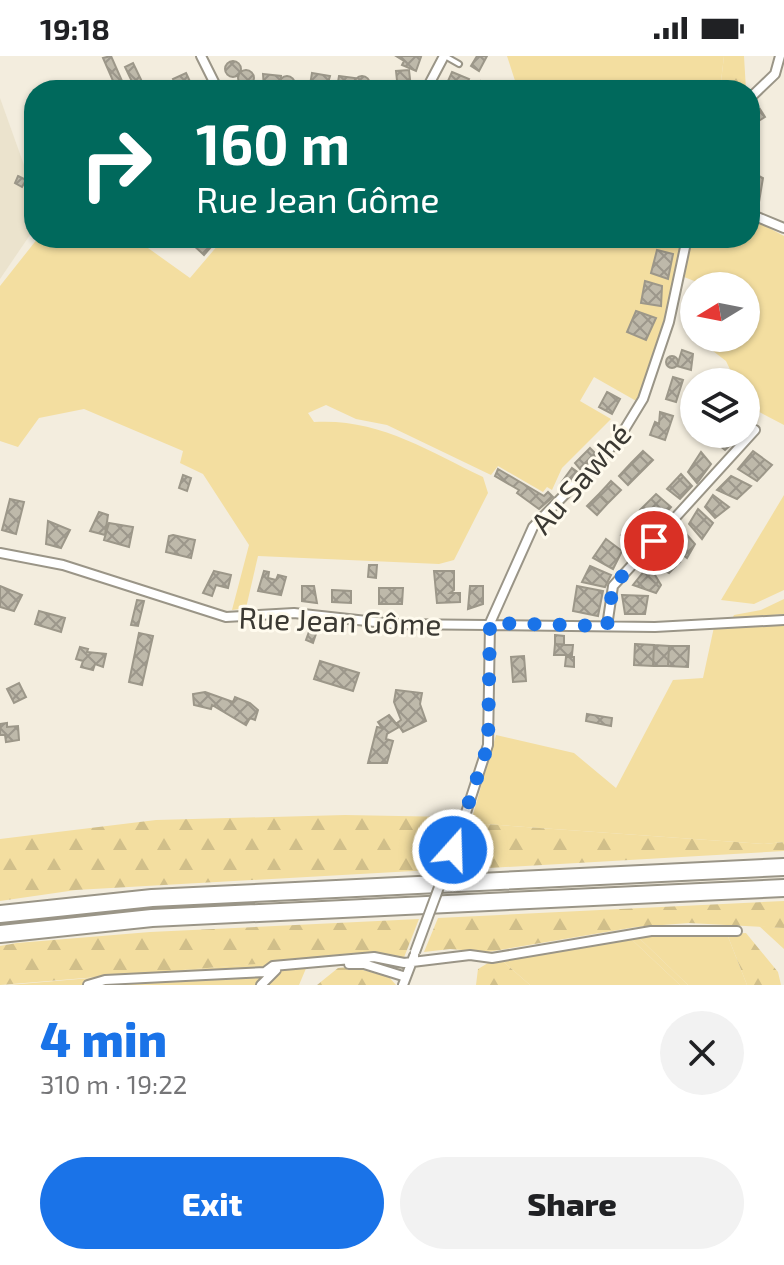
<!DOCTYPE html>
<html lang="en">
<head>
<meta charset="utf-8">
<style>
  :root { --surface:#fff; --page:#f2f2f2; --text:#202124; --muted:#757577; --accent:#1a73e8 }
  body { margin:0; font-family:"Exo 2",sans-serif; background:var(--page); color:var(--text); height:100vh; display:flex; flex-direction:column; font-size:30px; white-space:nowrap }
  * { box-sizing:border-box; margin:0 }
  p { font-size:26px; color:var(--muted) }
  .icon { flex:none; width:44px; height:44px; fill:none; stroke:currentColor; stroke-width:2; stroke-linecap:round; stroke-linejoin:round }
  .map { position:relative; height:929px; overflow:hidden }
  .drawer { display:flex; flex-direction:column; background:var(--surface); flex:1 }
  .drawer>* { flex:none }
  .hud { position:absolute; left:24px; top:24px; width:736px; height:168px; border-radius:32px; box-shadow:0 2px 6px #0004; background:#00695c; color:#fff; overflow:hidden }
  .needle { width:52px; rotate:260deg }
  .tools { position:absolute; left:680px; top:216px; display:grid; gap:16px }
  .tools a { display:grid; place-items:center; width:80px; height:80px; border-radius:50%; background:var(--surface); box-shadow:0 2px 6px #0004; font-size:40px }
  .pin { position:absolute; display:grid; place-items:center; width:68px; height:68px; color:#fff; margin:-34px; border:4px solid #fff; border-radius:50%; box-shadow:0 2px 8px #0007 }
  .me { position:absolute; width:88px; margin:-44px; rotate:20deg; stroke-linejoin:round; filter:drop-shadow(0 0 6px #0008) }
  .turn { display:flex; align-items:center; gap:28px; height:168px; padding:0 40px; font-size:36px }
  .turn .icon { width:104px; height:104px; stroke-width:2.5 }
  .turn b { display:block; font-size:56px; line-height:68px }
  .round { display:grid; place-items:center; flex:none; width:84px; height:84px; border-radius:42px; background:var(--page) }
  .overview { display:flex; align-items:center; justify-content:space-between; height:136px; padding:0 40px }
  h1 { font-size:48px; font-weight:800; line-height:60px; color:var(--accent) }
  .action { display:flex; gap:16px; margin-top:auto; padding:16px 40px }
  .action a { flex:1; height:92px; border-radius:48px; background:var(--accent); color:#fff; font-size:32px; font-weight:800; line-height:92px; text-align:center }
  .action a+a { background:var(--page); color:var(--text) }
  .status { display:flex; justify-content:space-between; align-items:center; height:56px; padding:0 40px; background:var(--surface); direction:ltr }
  .status svg { height:22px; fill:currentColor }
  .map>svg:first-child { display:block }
  .built { fill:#ebe3cd }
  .green { fill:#f3dea0 }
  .forest { fill:url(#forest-firs) }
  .building { fill:url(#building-cross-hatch); stroke:#9c9789; stroke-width:2 }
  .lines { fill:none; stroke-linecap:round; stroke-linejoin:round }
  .service-casing { stroke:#9a9587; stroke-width:8 }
  .minor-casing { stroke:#9a9587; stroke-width:12 }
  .motorway-casing { stroke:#9a9587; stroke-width:20 }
  .service { stroke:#fff; stroke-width:4 }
  .minor { stroke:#fff; stroke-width:8 }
  .motorway { stroke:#fff; stroke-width:16 }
  .minor-bridge-casing { stroke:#9a9587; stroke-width:12; stroke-linecap:butt }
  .minor-bridge { stroke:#fff; stroke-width:8 }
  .route { stroke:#1a73e8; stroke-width:14; stroke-dasharray:0 25.2 }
  .labels { text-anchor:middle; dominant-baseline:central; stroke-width:6; stroke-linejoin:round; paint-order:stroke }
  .street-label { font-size:30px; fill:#3b3933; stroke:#fffbee }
</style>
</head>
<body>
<div class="status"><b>19:18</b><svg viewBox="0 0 49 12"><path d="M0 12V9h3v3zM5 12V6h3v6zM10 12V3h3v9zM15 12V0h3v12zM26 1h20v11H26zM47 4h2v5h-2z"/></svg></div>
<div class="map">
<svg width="784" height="929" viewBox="0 0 784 929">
  <defs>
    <pattern id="forest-firs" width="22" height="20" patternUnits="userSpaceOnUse" patternTransform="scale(2)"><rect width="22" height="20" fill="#f3dea0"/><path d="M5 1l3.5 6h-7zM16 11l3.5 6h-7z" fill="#d1bf8a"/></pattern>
    <pattern id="building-cross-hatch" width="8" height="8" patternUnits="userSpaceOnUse" patternTransform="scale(2)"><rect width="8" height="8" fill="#beb9aa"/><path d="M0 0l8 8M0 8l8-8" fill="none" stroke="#9c978b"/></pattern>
  </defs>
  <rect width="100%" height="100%" fill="#f3edde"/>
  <!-- built -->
  <path class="built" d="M0,42l34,95v36l-34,50z"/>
  <!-- green -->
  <path class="green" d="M507,0h217l-4,34h-202z
    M750,162l34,18v189l-38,-20v-23h-10l-10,-21 -13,-10 5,-13h28v-52h-39l-23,-9 8,-39h58z
    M38,182h36l8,6 4,-6h48l56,40 34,-40h460l-15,81 -31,83 -44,-25 -14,24 31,18 -49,49 -10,22 -5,-3 -4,5 -45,-26 -7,9 -104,-50 -31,-6 -30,-14 -18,8 6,9c64,-4 113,28 169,55l5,16 -34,67 -15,4 -181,-8 -12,52 -14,2 17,-65 -46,-71 -23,-11 3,-12 -99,-42 -45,9 -21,29 -18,-6v-155z
    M784,439v95l-30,14 -33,-4z
    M784,543v15l-52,5 2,-4 27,-5z
    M784,566v220l-20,2 -279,-20 -13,-6 24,-83 78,18 42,35 57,-108 30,-2 11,-51z
    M759,870l25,2v21z
    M727,878l20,51h-59l-52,-50z
    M629,881l51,48h-150l-32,-28z
    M310,903l-11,26h-290z"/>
  <!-- forest -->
  <path class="forest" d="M724,0h20l2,34h-26z
    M345,759l108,2 -22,53 -355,20 -76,11v-62l156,-19z
    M472,762l13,6 279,20 20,-2v9l-330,19z
    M784,845v27l-95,-5 -53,4 -148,25 -38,-3 -26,3 14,-34z
    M419,863l-16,41 -25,-6 -378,31v-39l17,-3 133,-11z
    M746,877l32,39 3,13h-34l-20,-51z
    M636,879l52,50h-8l-51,-48z
    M498,901l32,28h-54l2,-16z
    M350,911l38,9 8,9h-79l21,-17z"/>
  <!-- building -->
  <path class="building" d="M111,0l15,34h-9l-14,-32z
    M396,0h22l3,1 -5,14 -14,-6 2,-4z
    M477,0h10l-8,15 -8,-5z
    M225 13a8 8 0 1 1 16 0a8 8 0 1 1-16 0Z
    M133,7l13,27h-10l-11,-23z
    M238 22a8 8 0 1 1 16 0a8 8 0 1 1-16 0Z
    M409,14l2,18 -13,2 -2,-19z
    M452,16l17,7 -5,11h-20z
    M186,17l8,17h-16l-5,-11z
    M312,17l18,3 -4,14 -16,-5z
    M263,18l18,2 -2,13 -15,-1z
    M339,20l16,2 -1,12 -17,-2z
    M354 28a8 8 0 1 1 16 0a8 8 0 1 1-16 0Z
    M279 28a8 8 0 1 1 16 0a8 8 0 1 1-16 0Z
    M481,25l16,6 -1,3h-18z
    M32,45l2,17h-7v-15z
    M760,53l5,8 -13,8 -2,-9z
    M755,118l8,4 -4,24 -9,-4z
    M18,120l8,4 -4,7 -7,-4z
    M191,182h18l-5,5 6,5 -6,7 -15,-14z
    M657,194l16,4 -5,25 -17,-6z
    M645,225l17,5 -1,20 -20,-3z
    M636,255l20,7 -10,22 -19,-8z
    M682,294l11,4 -2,16 -14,-4z
    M666 306a6 6 0 1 1 12 0a6 6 0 1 1-12 0Z
    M673,321l10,3 -7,22 -10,-3z
    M607,336l13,7 -8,15 -13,-7z
    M660,356l13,4 -8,24 -15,-5 5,-13 4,2z
    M718,378h20l2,2 -15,14 -12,-10z
    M590,392l6,6 -16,15 -5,-6z
    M643,395l10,9 -13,13 -9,-10z
    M753,395l19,14 -15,16 -19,-12z
    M701,396l10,12 -14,19 -9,-11z
    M631,407l9,10 -12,12 -9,-9z
    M572,412l7,5 -15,12 -3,-2z
    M498,413l46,27 4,-4 5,5 -14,12 -22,-16 2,-3 -24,-14z
    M681,418l11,12 -12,13 -13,-10z
    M183,419l8,3 -4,13 -8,-3z
    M731,420l20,10 -14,13 -20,-9z
    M611,425l10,9 -13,13 -9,-9z
    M599,438l9,9 -11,12 -10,-9z
    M656,438l15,13 -13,15 -18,-12z
    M713,439l16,12 -14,11 -10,-11z
    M10,443l14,3 -8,32 -14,-4z
    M698,453l15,14 -11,16 -13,-15z
    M99,456l9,3 -3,20 -15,-4z
    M635,460l15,11 -15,19 -14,-11z
    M48,465l22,9 -9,18 -15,-4z
    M109,467l24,4 -4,20 -25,-7z
    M681,472l14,16 -8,14 -17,-13z
    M173,479l22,5 -4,18 -25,-6 3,-16z
    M606,483l16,12 -9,18 -20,-11z
    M666,492l14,14 -11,11 -17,-9z
    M369,509h8l-1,13 -8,-1z
    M649,509l12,20 -5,8 -23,-8z
    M590,510l21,9 -6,12 -23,-5z
    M214,515l17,4 -3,13 -12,-3 -4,11 -9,-3z
    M264,515l5,1 -1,6 8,2 2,-5 8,2 -5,18 -23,-4z
    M434,515h20v19l-4,3h10v9l-23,1z
    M0,530l22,9 -8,16 -14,-4z
    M302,530h12l3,17 -15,-2z
    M470,530h13v18l-15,5z
    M577,530l26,5 -5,25 -25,-5z
    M379,532h24l-1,16h-23z
    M332,534l19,1v12l-19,-1z
    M622,539l26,1 -3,18h-20z
    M137,544l7,1 -6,25 -7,-1z
    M39,555l26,7 -4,14 -26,-8z
    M310,573l7,2 -4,12 -7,-3z
    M139,577l14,3 -11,49 -13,-3z
    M555,579l9,1v9l-9,-1z
    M555,588l18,1 -1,10h-18z
    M635,588l19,1 -1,21 -19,-1z
    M654,589l15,1 -1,20h-15z
    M669,590h20l-1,21 -20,-1z
    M80,591l8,2 -1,3 19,2 -3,13 -8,-3 -2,6 -12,-3 2,-6 -7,-2z
    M524,600l2,25 -13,1 -2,-25z
    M566,601h8v10l-9,-1z
    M320,605l39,12 -6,18 -39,-12z
    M19,627l7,14 -12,6 -7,-14z
    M396,634l26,3 -2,11 6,17 -23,11 -6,-9 4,-3 -7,-18z
    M205,636l28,10 2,-5 15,6 8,7 -3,10 -5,-2 -4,7 -34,-20 -1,4 -17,-4 -1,-11z
    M587,658l25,4 -1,8 -25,-5z
    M389,659l10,12 -12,7 -1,5 7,2 -6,22h-19l9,-36 5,1 -4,-6z
    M7,667v4l11,-1 1,14 -13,2 -1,-7h-5v-11z"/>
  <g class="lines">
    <!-- service casing -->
    <g class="service-casing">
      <path id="service" d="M445,0l14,8"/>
    </g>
    <!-- minor casing -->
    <g class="minor-casing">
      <path id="minor" d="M201,0l17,34
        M426,34l18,-34
        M750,42l25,-24 5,-18
        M750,158l34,14
        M0,497l63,12 163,52 68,-4 100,11 261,3 129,-7
        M607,570l6,-40 142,-156
        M462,769l26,-80 2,-122 43,-96 85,-87 25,-41 26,-77 18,-84
        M349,908h15l42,13
        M88,929l17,-5 160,-8 8,-6 101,-9 30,6 66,-8 22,3 159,-27h86
        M261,929l15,-15
        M403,929l11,-29"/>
    </g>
    <!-- motorway casing -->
    <g class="motorway-casing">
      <path id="motorway" d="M0,858l152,-16 632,-31
        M0,878l152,-16 632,-30"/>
    </g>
    <!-- service -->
    <use href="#service" class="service"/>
    <!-- minor -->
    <use href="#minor" class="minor"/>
    <!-- motorway -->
    <use href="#motorway" class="motorway"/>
    <!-- minor-bridge casing -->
    <g class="minor-bridge-casing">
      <path id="minor-bridge" d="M415,896l47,-127"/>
    </g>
    <!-- minor-bridge -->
    <use href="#minor-bridge" class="minor-bridge"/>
  </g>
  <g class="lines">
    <!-- route -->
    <path class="route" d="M453,794l35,-105 2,-122 117,3 6,-40 41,-45"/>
  </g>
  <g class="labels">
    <!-- street labels -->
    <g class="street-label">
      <text transform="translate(580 422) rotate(-49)">Au Sawhé</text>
      <text transform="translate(340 564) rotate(2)">Rue Jean Gôme</text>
    </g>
  </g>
</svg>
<div class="tools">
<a><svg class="needle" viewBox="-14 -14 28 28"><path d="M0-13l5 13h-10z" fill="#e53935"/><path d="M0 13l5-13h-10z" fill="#757577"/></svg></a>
<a><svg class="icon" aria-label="layers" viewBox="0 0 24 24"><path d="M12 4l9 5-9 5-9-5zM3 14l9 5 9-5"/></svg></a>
</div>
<div class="pin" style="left:654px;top:485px;background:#d93025"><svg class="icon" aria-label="arrive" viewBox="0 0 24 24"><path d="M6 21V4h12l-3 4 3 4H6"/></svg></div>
<svg class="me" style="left:453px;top:794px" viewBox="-20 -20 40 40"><circle r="17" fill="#1a73e8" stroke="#fff" stroke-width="3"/><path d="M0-11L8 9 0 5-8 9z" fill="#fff"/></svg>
<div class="hud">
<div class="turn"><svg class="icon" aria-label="right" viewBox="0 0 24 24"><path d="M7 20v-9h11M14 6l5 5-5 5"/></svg><div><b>160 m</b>Rue Jean Gôme</div></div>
</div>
</div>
<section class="drawer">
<div class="overview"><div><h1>4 min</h1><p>310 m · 19:22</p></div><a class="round"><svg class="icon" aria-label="close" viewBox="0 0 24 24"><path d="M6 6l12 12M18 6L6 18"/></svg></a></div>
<div class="action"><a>Exit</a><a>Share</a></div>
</section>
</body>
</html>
